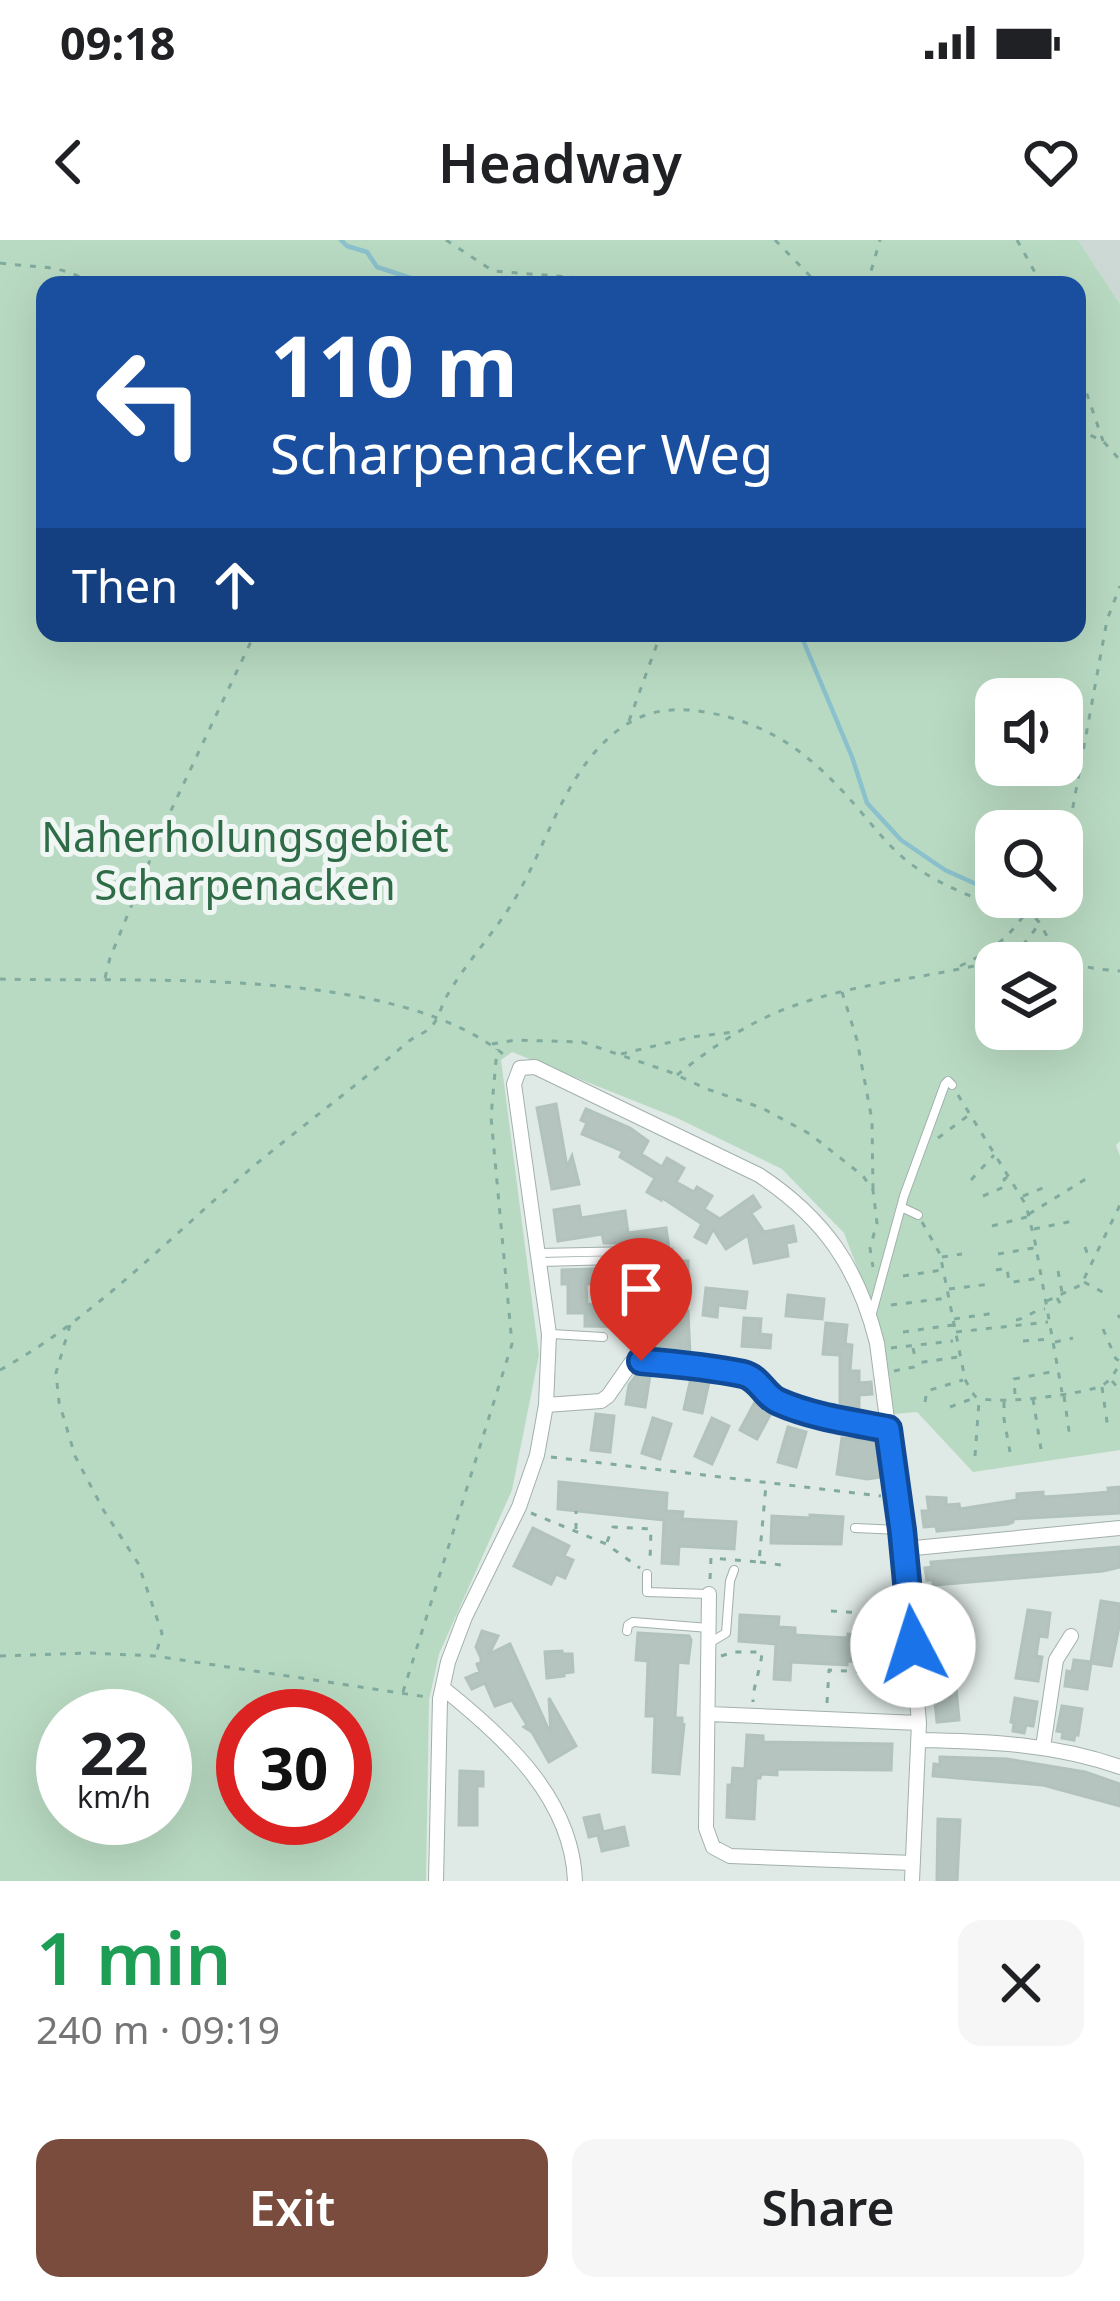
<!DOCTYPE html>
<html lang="en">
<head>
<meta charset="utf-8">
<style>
  :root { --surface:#fff; --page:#f6f6f6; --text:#202124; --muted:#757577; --accent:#7a4c3e }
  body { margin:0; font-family:"Noto Sans",sans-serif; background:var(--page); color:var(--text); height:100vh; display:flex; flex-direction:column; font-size:45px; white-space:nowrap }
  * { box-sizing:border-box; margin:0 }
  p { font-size:39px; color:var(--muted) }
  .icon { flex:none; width:66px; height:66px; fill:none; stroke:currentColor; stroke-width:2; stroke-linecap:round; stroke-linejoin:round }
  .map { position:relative; height:1641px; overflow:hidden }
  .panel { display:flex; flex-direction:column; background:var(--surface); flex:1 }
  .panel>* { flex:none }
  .banner { position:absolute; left:36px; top:36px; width:1050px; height:366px; border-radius:24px; box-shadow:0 12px 48px #0002; background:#1a4fa0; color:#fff; overflow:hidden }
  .tools { position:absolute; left:975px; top:438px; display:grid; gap:24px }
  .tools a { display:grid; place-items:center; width:108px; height:108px; border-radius:24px; background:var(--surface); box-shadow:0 12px 48px #0002; font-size:60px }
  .speed { position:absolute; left:36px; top:1449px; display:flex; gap:24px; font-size:60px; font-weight:700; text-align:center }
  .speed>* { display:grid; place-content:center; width:156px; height:156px; border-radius:50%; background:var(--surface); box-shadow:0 12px 48px #0002; line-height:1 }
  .speed small { font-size:30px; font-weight:400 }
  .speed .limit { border:18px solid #d22; background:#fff; color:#111 }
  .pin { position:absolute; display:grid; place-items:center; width:102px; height:102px; color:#fff; margin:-123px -51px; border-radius:50% 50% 50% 0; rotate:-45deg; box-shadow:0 0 12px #0007 }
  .pin .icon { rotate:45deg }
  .me { position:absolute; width:132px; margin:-66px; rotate:355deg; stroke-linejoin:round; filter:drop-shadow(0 0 9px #0008) }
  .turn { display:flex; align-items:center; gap:42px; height:252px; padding:0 36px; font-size:54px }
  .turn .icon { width:156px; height:156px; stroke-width:2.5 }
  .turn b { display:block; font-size:84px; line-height:102px }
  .then { display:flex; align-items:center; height:114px; padding:0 36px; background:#0003; gap:24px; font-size:45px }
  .round { display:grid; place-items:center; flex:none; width:126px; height:126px; border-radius:24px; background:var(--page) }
  .overview { display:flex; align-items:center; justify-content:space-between; height:204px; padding:0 36px }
  h1 { font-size:72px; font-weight:600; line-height:90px; color:#1e9e55 }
  .cta { display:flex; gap:24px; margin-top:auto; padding:24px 36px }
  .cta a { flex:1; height:138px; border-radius:24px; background:var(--accent); color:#fff; font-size:48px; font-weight:600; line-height:138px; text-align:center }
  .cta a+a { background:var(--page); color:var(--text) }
  .status { display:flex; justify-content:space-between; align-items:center; height:84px; padding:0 60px; background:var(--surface); direction:ltr }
  .status svg { height:33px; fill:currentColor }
  header { display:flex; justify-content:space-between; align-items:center; height:156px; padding:0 36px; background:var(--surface); font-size:54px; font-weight:600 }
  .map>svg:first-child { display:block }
  .built { fill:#cdd9d4 }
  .green { fill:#b9dac2; fill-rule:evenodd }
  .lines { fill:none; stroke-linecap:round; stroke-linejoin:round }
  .stream { stroke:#8ac1cc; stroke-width:4.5 }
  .building { fill:#b5c4be; stroke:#b2c2bc; stroke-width:3 }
  .service-casing { stroke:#a2b0ac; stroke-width:10 }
  .minor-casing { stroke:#a2b0ac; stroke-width:16 }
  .path { stroke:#81ab9e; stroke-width:3; stroke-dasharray:6 9; stroke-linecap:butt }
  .service { stroke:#fff; stroke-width:8 }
  .minor { stroke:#fff; stroke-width:14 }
  .route-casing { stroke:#114b97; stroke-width:30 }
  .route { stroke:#1a73e8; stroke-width:21 }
  .labels { text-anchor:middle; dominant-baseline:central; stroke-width:10; stroke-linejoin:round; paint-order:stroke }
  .park-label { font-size:42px; fill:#2e6c47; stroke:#eff6f3 }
</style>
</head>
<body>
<div class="status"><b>09:18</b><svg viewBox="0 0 49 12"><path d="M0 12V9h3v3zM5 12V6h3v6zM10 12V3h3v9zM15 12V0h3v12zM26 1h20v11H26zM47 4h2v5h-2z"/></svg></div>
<header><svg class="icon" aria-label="back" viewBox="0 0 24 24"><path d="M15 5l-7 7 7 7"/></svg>Headway<svg class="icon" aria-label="heart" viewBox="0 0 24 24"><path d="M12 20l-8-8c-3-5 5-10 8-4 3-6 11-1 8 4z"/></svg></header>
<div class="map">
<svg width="1120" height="1641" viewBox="0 0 1120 1641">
  <rect width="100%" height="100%" fill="#dfe9e5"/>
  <!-- built -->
  <path class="built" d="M1078,0h42v64z"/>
  <!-- green -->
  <path class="green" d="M0,0h1078l42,64v837l-4,4 4,11v294l-147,22 -56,-60 -23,2 -21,-105 -29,-76 -62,-64 -105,-51 -165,-66 -11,8 38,295 -27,135 -73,164 -10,46 -3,181h-426zM45,45h1032v348h-1032zM996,459h66v66h-66zM996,591h66v66h-66zM996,723h66v66h-66zM63,1476h102v102h-102zM243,1476h102v102h-102z"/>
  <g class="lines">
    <!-- stream -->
    <path class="stream" d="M341,0l6,6 20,6 10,15 55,18
      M800,393l52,124 15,46 34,37 44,30 51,23
      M1006,657l26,12"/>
  </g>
  <!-- building -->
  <path class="building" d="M556,864l11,63 5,-11 7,28 -27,5 -15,-81z
    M586,869l44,19 18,13 -7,13 21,13 5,-9 17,10 -8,14 18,10 3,-5 15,9 -8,13 16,10 33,-23 7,11 -9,6 13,19 29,-6 3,15 -10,2 2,13 -34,7 -6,-28 -22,14 -13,-20 -7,14 -11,-6 7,-13 -41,-27v3l-14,-8 8,-14 -35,-21 3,-6 -41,-17 5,-11 -6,-3z
    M579,966l2,12 44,-7 3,22 38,-5 3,21h3v12h16v21h-6v3l-18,1v-4l-47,4v-3l-31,1 1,20 34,1v7l61,-4v3h6l2,44 -52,-4 2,-24 -55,-1v-13h-17v-29h-6v-14l91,-3 8,-7 -3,-8 -15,-1 -5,-8h-34l-2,-9 -44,7 -4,-31z
    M706,1048l41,4 -2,16 -27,-3 -1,12 -14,-2z
    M788,1055l36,4 -2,20 -36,-3z
    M744,1078l17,1 -1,15 11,1 -1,13 -28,-2z
    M826,1083l21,2 -2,19 7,1 -2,26h9v12l12,-1 1,12 -13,1v12h-19v-52l-17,-1z
    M637,1134l13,1 -5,32 -19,-3 3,-19z
    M691,1138l18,4 -7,31 -18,-4z
    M755,1162l17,9 -15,28 -17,-9z
    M596,1174l18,2 -4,36 -19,-2z
    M653,1178l18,6 -11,35 -18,-6z
    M712,1178l17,8 -17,38 -17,-8z
    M788,1187l18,5 -10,35 -18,-5z
    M842,1198l35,3 4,36 -14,2 -30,-5z
    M559,1242l108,11 -1,18 17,1 -1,7 54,3 -2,27 -55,-3 -1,18 -16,-1 2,-43 -106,-11z
    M1120,1247v26l-107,6v3l-5,2 -71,7 -1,-5 -12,1 -2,-16h7l-2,-14 19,1v7l13,-1 1,5 57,-9v-6l26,-2v5l31,-2 35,-3 -1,-4z
    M810,1275l33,2 -2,27 -70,-1 1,-27 38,2z
    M533,1288l36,18 -5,10 9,4 -8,18 -9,-4 -5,10 -37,-18z
    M1120,1307v20l-17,4 -170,14v-5h-6l-2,-12 7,-1 -1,-5z
    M1101,1361l19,3v18l-9,44 -20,-3 -4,26 -22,-3 2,-15 5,1 2,-12 17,2z
    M1028,1370l22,3 -3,24 -8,-1 -3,20 6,1 -4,24 -22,-3z
    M949,1373l10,107 -22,2 -10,-97h6l-1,-10z
    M740,1375l39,2 -1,10 17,1v7l53,3v-4l38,2 -1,27 -38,-2v4l-56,-3 -1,18 -16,-1 2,-35 -37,-3z
    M482,1391l16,5 -9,18 21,-10 41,91 -2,-37 27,48 -27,16 -17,-30 -8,-5 3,-2 -15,-25 -17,6 -10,-23 -13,6 -6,-11 14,-6 -3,-8 4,-2v-4l-5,-11z
    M638,1393l51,3 2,4 -3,23 -10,-1 -3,56h7v5l2,1 -5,50 -26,-2 2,-56h-9l2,-55 -12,-1z
    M562,1411l1,3h9l1,18 -9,1v3l-17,2 -2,-26z
    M1015,1458l22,4 -4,24 -7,-1 -2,8 -11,-2 1,-8 -3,-1z
    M1062,1466l20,3 -4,26 -3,-1 -1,6 -12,-2 1,-6 -6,-1z
    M747,1495l16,1v6l129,2 -1,26 -114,-1v6l-16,-1 -1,4h-4l-2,41 -27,-2 1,-32h4l1,-17 12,1z
    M940,1517l67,2 78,13 35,12v22l-77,-21 -110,-9 1,-12 6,1z
    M460,1531l23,1v14h-6v39h-18z
    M599,1575l4,17 21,-5 4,18 -26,6 -4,-16 -9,2 -5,-19z
    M938,1579l22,1 -3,61h-20z"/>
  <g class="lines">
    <!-- service casing -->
    <g class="service-casing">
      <path id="service" d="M901,967l17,8
        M539,1013l96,-2
        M540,1022l113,-3
        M871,1077l33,-121 41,-112 3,-3 4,4
        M551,1094l52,3
        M855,1288l45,2
        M647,1334v18l61,2
        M627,1391l1,-6 5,-3 76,6
        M711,1402l15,-9 4,-52 4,-11"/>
    </g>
    <!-- minor casing -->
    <g class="minor-casing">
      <path id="minor" d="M546,1165l55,-4 7,-5 23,-33c31,-5 63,4 93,10 9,1 19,0 27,4 12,6 16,20 28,25 34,15 73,20 109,27
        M904,1309l216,-21
        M709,1354l-3,234 7,19 17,9 183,7
        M444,1449c60,48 128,109 131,192
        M709,1474l210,9
        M919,1500c68,1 136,4 201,27
        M1043,1507l13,-87 15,-24
        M436,1641l4,-182 8,-37 17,-45 54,-110 18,-52 9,-50 3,-71 -35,-250 6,-16 15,-1 224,108c65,43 99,92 118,168l27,206 15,174 -7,158"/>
    </g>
    <!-- path -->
    <path class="path" d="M446,0l47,31 177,14
      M775,0l37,38 11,7
      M1017,0l25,45
      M0,23c40,6 58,-1 94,22
      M483,45l9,-12
      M867,45l13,-45
      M1077,125l26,76
      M1077,189l26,12 17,19
      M629,481l32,-88
      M1062,627l45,-247 13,-34
      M960,726c42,-20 51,-32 77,-69
      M105,738l5,-20 56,-137 89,-188
      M0,739c141,4 400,-15 509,80
      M842,752l15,48 15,80 1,69
      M492,804l23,-4 67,2 88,30 37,17 55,19 48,26 53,42 10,14 4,33 -7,25 3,19
      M621,814l71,-17 43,-5
      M677,835c36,-29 75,-55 119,-70 64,-23 133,-27 199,-44 22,-8 32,-18 44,-38
      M958,855l68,110 9,37 27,150
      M938,898l31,-23
      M971,940l23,-25
      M983,956l23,-10 -2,-7 4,-2
      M1023,956l20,-8
      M1029,974l60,-37
      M922,982l18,32 25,125c1,3 8,15 10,17 12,11 109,-2 126,-10 10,-5 13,-13 19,-22
      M992,986l35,-9
      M1034,989l39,-8
      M1085,1007l5,14
      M998,1014l36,-6
      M942,1017l20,-3
      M996,1030l11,-2 2,14h4l27,-4
      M1058,1031l4,21
      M903,1036l39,-6
      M1084,1042l22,12
      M949,1049l41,-5
      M1057,1058l6,10
      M1047,1061l34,-16 39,-80
      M891,1065l56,-7
      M1118,1075l2,3
      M954,1079l41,-6
      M1016,1080c11,-2 18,-10 29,-11
      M70,1085l-14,48 3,29 16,54 29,55 34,52 24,70 -6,21
      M1103,1089l13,30 4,2
      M903,1092l50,-7
      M956,1092l92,-10
      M1023,1101l28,-2
      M1055,1102l18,-4
      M891,1108l62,-7
      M913,1108l3,14
      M0,1130c98,-54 175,-139 261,-210 49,-40 100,-78 148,-119 7,-5 18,-9 23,-15 7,-8 10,-23 16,-32 20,-34 48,-63 68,-97 31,-53 48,-121 96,-162 28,-24 57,-29 93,-23 70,12 111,47 156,100 18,21 34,42 57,57 23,15 48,26 74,35 14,5 31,6 43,14 9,7 11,21 19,30 14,20 44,21 66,23
      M894,1131l20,-4 3,-4 41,-6
      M1112,1141l8,9
      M1102,1147l6,42
      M1015,1154l-1,-15 42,-8
      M1064,1156l6,42
      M1033,1159l8,50
      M925,1162l2,-11 36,-11
      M1004,1162v17l6,33
      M950,1167l24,-9
      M975,1216l4,-55
      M551,1217l330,39
      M531,1273l75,31 34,24
      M576,1289v-18
      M607,1302l6,-15 38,2 -1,32
      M760,1322l28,4
      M710,1339l1,-21 48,4 7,-77
      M831,1371l64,4
      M0,1416l89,-3 66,3 272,41
      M721,1416l13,-4h28c-1,17 -9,33 -9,50
      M403,1452l109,-348 -21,-227 6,-68
      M827,1463l2,-33 72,4"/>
    <!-- service -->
    <use href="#service" class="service"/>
    <!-- minor -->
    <use href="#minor" class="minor"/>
  </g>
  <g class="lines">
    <!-- route casing -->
    <g class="route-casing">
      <path id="route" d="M641,1121c35,3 69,6 102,13 17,4 21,22 36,28 34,15 73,20 109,27l14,101 11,115"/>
    </g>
    <!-- route -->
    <use href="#route" class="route"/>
  </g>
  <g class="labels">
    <!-- park labels -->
    <g class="park-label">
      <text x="245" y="595">Naherholungsgebiet<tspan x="245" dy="48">Scharpenacken</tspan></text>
    </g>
  </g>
</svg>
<div class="tools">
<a><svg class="icon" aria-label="sound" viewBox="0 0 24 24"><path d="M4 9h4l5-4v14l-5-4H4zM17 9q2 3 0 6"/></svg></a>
<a><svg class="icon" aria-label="search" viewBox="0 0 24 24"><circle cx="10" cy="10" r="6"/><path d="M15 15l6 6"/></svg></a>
<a><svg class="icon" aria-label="layers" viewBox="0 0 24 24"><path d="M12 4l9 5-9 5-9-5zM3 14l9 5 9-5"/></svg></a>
</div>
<div class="speed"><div>22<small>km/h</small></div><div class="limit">30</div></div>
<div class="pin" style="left:641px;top:1121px;background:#d93025"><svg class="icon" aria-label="arrive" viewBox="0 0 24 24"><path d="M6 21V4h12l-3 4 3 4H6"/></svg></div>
<svg class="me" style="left:913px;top:1405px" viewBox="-20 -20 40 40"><circle r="19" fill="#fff"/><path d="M0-13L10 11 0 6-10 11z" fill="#1a73e8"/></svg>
<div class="banner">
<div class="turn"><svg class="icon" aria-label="left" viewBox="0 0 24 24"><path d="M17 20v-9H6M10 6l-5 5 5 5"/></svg><div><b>110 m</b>Scharpenacker Weg</div></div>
<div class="then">Then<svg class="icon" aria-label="ahead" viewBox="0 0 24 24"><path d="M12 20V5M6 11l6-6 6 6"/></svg></div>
</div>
</div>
<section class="panel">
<div class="overview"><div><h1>1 min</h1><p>240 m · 09:19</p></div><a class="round"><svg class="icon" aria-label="close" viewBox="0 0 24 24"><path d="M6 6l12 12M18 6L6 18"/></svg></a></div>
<div class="cta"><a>Exit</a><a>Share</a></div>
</section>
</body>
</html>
